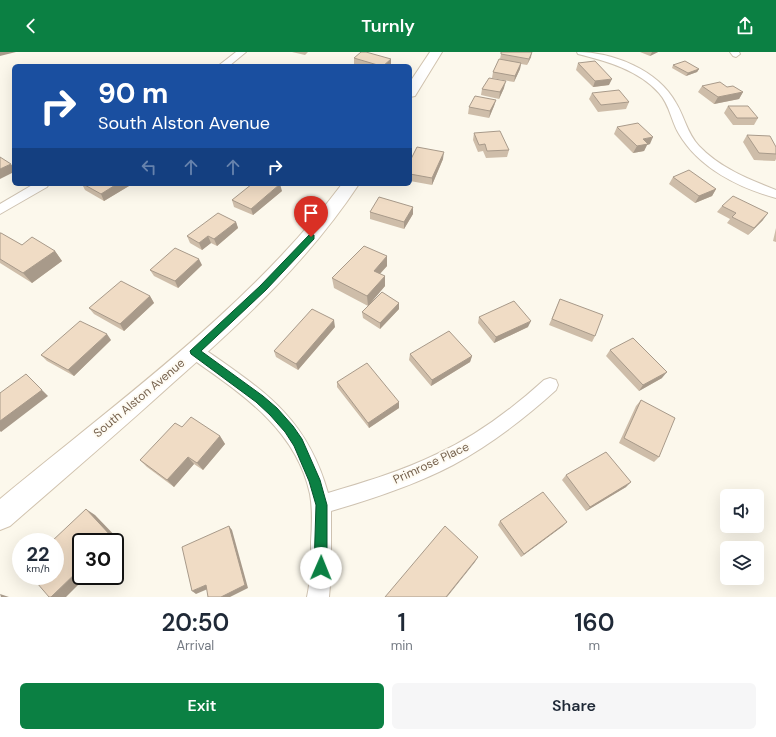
<!DOCTYPE html>
<html lang="en">
<head>
<meta charset="utf-8">
<style>
  :root { --surface:#fff; --page:#f6f6f7; --text:#1f2937; --muted:#747a83; --accent:#0b8043 }
  body { margin:0; font-family:"DM Sans",sans-serif; background:var(--page); color:var(--text); height:100vh; display:flex; flex-direction:column; font-size:15px; white-space:nowrap }
  * { box-sizing:border-box; margin:0 }
  p { font-size:13px; color:var(--muted) }
  .icon { flex:none; width:22px; height:22px; fill:none; stroke:currentColor; stroke-width:2; stroke-linecap:round; stroke-linejoin:round }
  .map { position:relative; height:545px; overflow:hidden }
  .details { display:flex; flex-direction:column; background:var(--surface); flex:1 }
  .details>* { flex:none }
  .guide { position:absolute; left:12px; top:12px; width:400px; height:122px; border-radius:6px; box-shadow:0 4px 16px #0002; background:#1a4fa0; color:#fff; overflow:hidden }
  .fabs { position:absolute; left:720px; top:437px; display:grid; gap:8px }
  .fabs a { display:grid; place-items:center; width:44px; height:44px; border-radius:6px; background:var(--surface); box-shadow:0 4px 16px #0002; font-size:20px }
  .speed { position:absolute; left:12px; top:481px; display:flex; gap:8px; font-size:20px; font-weight:700; text-align:center }
  .speed>* { display:grid; place-content:center; width:52px; height:52px; border-radius:50%; background:var(--surface); box-shadow:0 4px 16px #0002; line-height:1 }
  .speed small { font-size:10px; font-weight:400 }
  .speed .limit { border:2px solid #111; border-radius:6px; background:#fff; color:#111 }
  .pin { position:absolute; display:grid; place-items:center; width:34px; height:34px; color:#fff; margin:-41px -17px; border-radius:50% 50% 50% 0; rotate:-45deg; box-shadow:0 0 4px #0007 }
  .pin .icon { rotate:45deg }
  .me { position:absolute; width:44px; margin:-22px; rotate:1deg; stroke-linejoin:round; filter:drop-shadow(0 0 3px #0008) }
  .turn { display:flex; align-items:center; gap:14px; height:84px; padding:0 20px; font-size:18px }
  .turn .icon { width:52px; height:52px; stroke-width:2.5 }
  .turn b { display:block; font-size:28px; line-height:34px }
  .lanes { display:flex; align-items:center; height:38px; padding:0 20px; background:#0003; justify-content:center; gap:20px; direction:ltr }
  .lanes .off { opacity:.35 }
  .eta { display:flex; justify-content:space-evenly; align-items:center; height:68px; text-align:center }
  .eta b { font-size:24px; font-weight:600; line-height:28px }
  .action { display:flex; gap:8px; margin-top:auto; padding:8px 20px }
  .action a { flex:1; height:46px; border-radius:6px; background:var(--accent); color:#fff; font-size:16px; font-weight:600; line-height:46px; text-align:center }
  .action a+a { background:var(--page); color:var(--text) }
  header { display:flex; justify-content:space-between; align-items:center; height:52px; padding:0 20px; background:var(--accent); color:#fff; font-size:18px; font-weight:600 }
  .map>svg:first-child { display:block }
  .lines { fill:none; stroke-linecap:round; stroke-linejoin:round }
  .street-casing { stroke:#cec2b1; stroke-width:2 }
  .secondary-casing { stroke:#d1c3af; stroke-width:2 }
  .street { fill:#fff; fill-rule:evenodd }
  .secondary { fill:#fff; fill-rule:evenodd }
  .wall { fill:#cebda9 }
  .shaded-wall { fill:#a89a8a }
  .building { fill:#f0dcc5; stroke:#a89a8a }
  .route { fill:#0b8043; stroke:#07532c }
  .labels { text-anchor:middle; dominant-baseline:central; stroke-width:4; stroke-linejoin:round; paint-order:stroke }
  .street-label { font-size:12px; fill:#77634f; stroke:#fefbf3 }
</style>
</head>
<body>
<header><svg class="icon" aria-label="back" viewBox="0 0 24 24"><path d="M15 5l-7 7 7 7"/></svg>Turnly<svg class="icon" aria-label="share" viewBox="0 0 24 24"><path d="M12 15V3M7 8l5-5 5 5M5 13v7h14v-7"/></svg></header>
<div class="map">
<svg width="776" height="545" viewBox="0 0 776 545">
  <rect width="100%" height="100%" fill="#fcf8ec"/>
  <g class="lines">
    <!-- street casing -->
    <g class="street-casing">
      <path id="street" d="M236,0h10l-17,14h-11z
        M577,0c36,0 81,18 99,51 9,15 11,30 23,43 21,22 49,33 77,44v8c-37,-10 -77,-30 -97,-64 -8,-13 -9,-29 -20,-41 -20,-23 -53,-32 -81,-39z
        M730,0h9l1,2 -4,3 -3,-1z
        M34,132h15l-2,3 -47,27v-10z
        M194,293l6,1c62,44 106,69 128,147 37,-11 74,-22 109,-39 39,-18 75,-45 107,-74l6,-2 6,2 2,5 -2,5c-32,29 -66,55 -103,75 -38,20 -81,34 -122,46v62l-2,24h-22c4,-18 4,-36 4,-55 1,-16 2,-32 -1,-48 -14,-66 -71,-102 -122,-138l-2,-5 2,-5z"/>
    </g>
    <!-- secondary casing -->
    <g class="secondary-casing">
      <path id="secondary" d="M430,0h12l-27,44 -5,1v-15z
        M342,132h17c-50,76 -117,138 -185,198 -54,49 -109,96 -164,144l-10,4v-31c118,-98 250,-192 342,-315z"/>
    </g>
    <!-- street -->
    <use href="#street" class="street"/>
    <!-- secondary -->
    <use href="#secondary" class="secondary"/>
  </g>
  <!-- wall -->
  <path class="wall" d="M292,0h16l-3,3z
    M640,0h18l-8,4z
    M501,2l30,3 -4,8 -6,-1 -1,5 -6,13 -22,-4 1,-6 7,-13z
    M354,6l37,8h-31l-6,-2z
    M578,11l31,22 -16,2 -17,-17z
    M673,13l26,4 -2,3 -11,4 -14,-8z
    M702,34l25,1 16,5 -4,7 -25,5 -16,-12z
    M504,36l-5,11 -18,-4 1,-6z
    M592,41l37,9 -3,7 -28,3 -9,-13z
    M496,48l-2,6 -5,12 -21,-4 1,-7z
    M728,54l30,12 -4,7h-21l-9,-12z
    M617,75l33,17 -3,1 -3,6 -11,2 -19,-19z
    M474,81l35,17 -2,7 -21,1 -3,-7 -5,1 -5,-12z
    M747,83l29,12v12l-1,2 -21,-1 -11,-18z
    M443,107l-11,26 -22,-4v-20z
    M673,125l43,12 -4,7 -17,7 -26,-19z
    M82,132h46l1,2 -25,15 -19,-11z
    M282,139l-29,24 -19,-8 -2,-7z
    M722,154l41,14 -15,15 -21,-12 3,-4 -13,-7z
    M413,155v7l-9,15 -34,-10v-7z
    M236,170l2,6 -21,18 -6,-3 -9,7 -12,-7 -3,-7z
    M776,176v14l-3,-1z
    M0,181l22,12 33,6 7,10 -30,22 -32,-20z
    M387,204v10l-7,8 5,12 -17,20 -34,-18 -2,-10z
    M202,213l-24,23 -24,-12 -4,-6z
    M150,244l4,7 -30,28 -30,-17 -5,-6z
    M560,247l35,37 -3,6 -43,-17z
    M399,257l-19,20 -17,-11 -1,-6z
    M479,265l49,10 -34,16 -16,-20z
    M335,275l-37,43 -22,-13 -2,-6z
    M111,288l-37,36 -27,-15 -6,-6z
    M610,298l52,28 -23,13 -33,-35z
    M410,302l62,2 -2,6 -39,24 -22,-26z
    M337,330l62,20v6l-30,20 -32,-41z
    M641,348l18,57 -5,5 -35,-19 17,-37z
    M182,375l38,9 5,8 -22,26 -9,-6 -20,23 -27,-20 -7,-7z
    M566,423l60,12 -40,24 -24,-31z
    M500,469l63,5 -42,31 -23,-32z"/>
  <!-- shaded-wall -->
  <path class="shaded-wall" d="M0,0h16l-16,4z
    M532,0l-1,5 -4,8 2,-6z
    M652,0h6l-8,4z
    M391,7v7h-8z
    M521,11l-1,6 -6,13 1,-6z
    M699,17l-2,3 -11,4 2,-3z
    M612,27l-3,6 -16,2 2,-6z
    M506,29l-2,7 -5,11 1,-7z
    M743,40l-4,7 -25,5 4,-7z
    M496,48l-2,6 -5,12 1,-7z
    M653,85l-3,7 -3,1 -3,6 -11,2 4,-7 6,-7z
    M444,100l-1,7 -11,26v-7z
    M11,112l3,4v4l-14,7v-10z
    M117,132h11l1,2 -25,15 -3,-7z
    M280,132l2,7 -29,24 -2,-6z
    M716,137l-4,7 -17,7 4,-7z
    M413,155v7l-9,15v-7z
    M768,161l-5,7 -15,15 6,-7z
    M236,170l2,6 -21,18 -3,-7z
    M208,184l3,7 -9,7 -3,-7z
    M55,199l7,10 -30,22 -9,-10z
    M387,204v10l-13,14v-9z
    M199,207l3,6 -24,23 -3,-7z
    M385,224v10l-17,20 -1,-10z
    M150,244l4,7 -30,28 -4,-7z
    M399,251v6l-19,20v-6z
    M334,268l1,7 -37,43 -2,-6z
    M531,269l-3,6 -34,16 2,-6z
    M107,282l4,6 -37,36 -6,-6z
    M472,304l-2,6 -39,24 1,-6z
    M667,320l-5,6 -23,13 4,-6z
    M26,322l22,22 -47,36 -1,-1v-10z
    M399,350v6l-30,20 -1,-5z
    M220,384l5,8 -22,26 -6,-7z
    M188,405l6,7 -20,23 -7,-7z
    M631,430l-5,5 -40,24 4,-4z
    M86,457l9,6 26,27 -6,6v-6h-8z
    M567,470l-4,4 -42,31 3,-3z
    M229,474l3,4 16,58 -18,9h-9z
    M478,505l-3,5 -28,35h-1z
    M81,516v8h6l-21,21h-15z
    M206,533l4,3 -14,6 -4,-3z
    M0,542l9,3h-8z"/>
  <!-- building -->
  <path class="building" d="M361,0h5l25,7 -8,7h-2l-27,-8z
    M501,0h31l-3,7 -28,-5z
    M499,7l22,4 -6,13 -22,-4z
    M595,9l17,18 -17,2 -17,-18z
    M685,9l14,8 -11,4 -15,-8z
    M489,26l17,3 -6,11 -18,-3z
    M720,30l7,5 6,-1 10,6 -25,5 -16,-11z
    M619,38l10,12 -28,3 -9,-12z
    M475,44l21,4 -6,11 -21,-4z
    M728,54h20l10,12h-21z
    M638,71l15,14 -10,2 5,5 -11,2 -20,-19z
    M500,79l9,19 -22,1 -2,-7 -6,1 -5,-12z
    M747,83l23,1 6,11v7l-17,-1z
    M417,95l27,5 -12,26 -22,-4v-13z
    M0,105l11,7 -11,5z
    M689,118l27,19 -17,7 -26,-19z
    M83,132h34l-16,10z
    M252,132h28l-29,25 -19,-9z
    M733,144l35,17 -14,15 -22,-11 4,-4 -14,-7z
    M379,145l34,10 -9,15 -34,-10z
    M218,161l18,9 -22,17 -6,-3 -9,7 -12,-7z
    M0,181h1l21,12 10,-8 23,14 -32,22 -23,-14z
    M364,194l23,10 -13,15 11,5 -18,20 -35,-18z
    M175,196l24,11 -24,22 -25,-11z
    M121,229l29,15 -30,28 -31,-16z
    M382,240l17,11 -19,20 -18,-11z
    M560,247l43,16 -8,21 -43,-17z
    M514,249l17,20 -35,16 -17,-20z
    M312,257l22,11 -38,44 -22,-13z
    M80,269l27,13 -39,36 -27,-15z
    M449,279l23,25 -40,24 -22,-26z
    M633,286l34,34 -24,13 -33,-35z
    M367,311l32,39 -31,21 -31,-41z
    M26,322l16,16 -42,31v-28z
    M641,348l34,18 -16,39 -35,-19z
    M191,365l29,19 -23,27 -9,-6 -21,23 -27,-20 35,-37 7,4z
    M606,400l25,30 -41,25 -24,-32z
    M543,440l24,30 -43,32 -24,-33z
    M86,457l26,28 -5,5h-26v26l-30,29h-2l-18,-21h24v-34h-4z
    M229,474l16,59 -24,12h-13l-2,-12 -14,6 -10,-44z
    M445,474l33,31 -32,40h-61z"/>
  <!-- route -->
  <path class="route" d="M311,182l3,1v4l-48,51 -65,61 62,45 14,12 16,18 9,13 18,41 7,25v63l-2,4 -4,2 -5,-2 -2,-4 2,-63 -7,-24 -15,-35 -9,-14 -15,-17 -14,-13 -65,-48 -1,-3 70,-65 49,-51z"/>
  <g class="labels">
    <!-- street labels -->
    <g class="street-label">
      <text transform="translate(139 346) rotate(-40)">South Alston Avenue</text>
      <text transform="translate(431 411) rotate(-25)">Primrose Place</text>
    </g>
  </g>
</svg>
<div class="fabs">
<a><svg class="icon" aria-label="sound" viewBox="0 0 24 24"><path d="M4 9h4l5-4v14l-5-4H4zM17 9q2 3 0 6"/></svg></a>
<a><svg class="icon" aria-label="layers" viewBox="0 0 24 24"><path d="M12 4l9 5-9 5-9-5zM3 14l9 5 9-5"/></svg></a>
</div>
<div class="speed"><div>22<small>km/h</small></div><div class="limit">30</div></div>
<div class="pin" style="left:311px;top:185px;background:#d93025"><svg class="icon" aria-label="arrive" viewBox="0 0 24 24"><path d="M6 21V4h12l-3 4 3 4H6"/></svg></div>
<svg class="me" style="left:321px;top:516px" viewBox="-20 -20 40 40"><circle r="19" fill="#fff"/><path d="M0-13L10 11 0 6-10 11z" fill="#0b8043"/></svg>
<div class="guide">
<div class="turn"><svg class="icon" aria-label="right" viewBox="0 0 24 24"><path d="M7 20v-9h11M14 6l5 5-5 5"/></svg><div><b>90 m</b>South Alston Avenue</div></div>
<div class="lanes"><svg class="icon off" aria-label="left" viewBox="0 0 24 24"><path d="M17 20v-9H6M10 6l-5 5 5 5"/></svg><svg class="icon off" aria-label="ahead" viewBox="0 0 24 24"><path d="M12 20V5M6 11l6-6 6 6"/></svg><svg class="icon off" aria-label="ahead" viewBox="0 0 24 24"><path d="M12 20V5M6 11l6-6 6 6"/></svg><svg class="icon" aria-label="right" viewBox="0 0 24 24"><path d="M7 20v-9h11M14 6l5 5-5 5"/></svg></div>
</div>
</div>
<section class="details">
<div class="eta">
<div><b>20:50</b><p>Arrival</p></div>
<div><b>1</b><p>min</p></div>
<div><b>160</b><p>m</p></div>
</div>
<div class="action"><a>Exit</a><a>Share</a></div>
</section>
</body>
</html>
